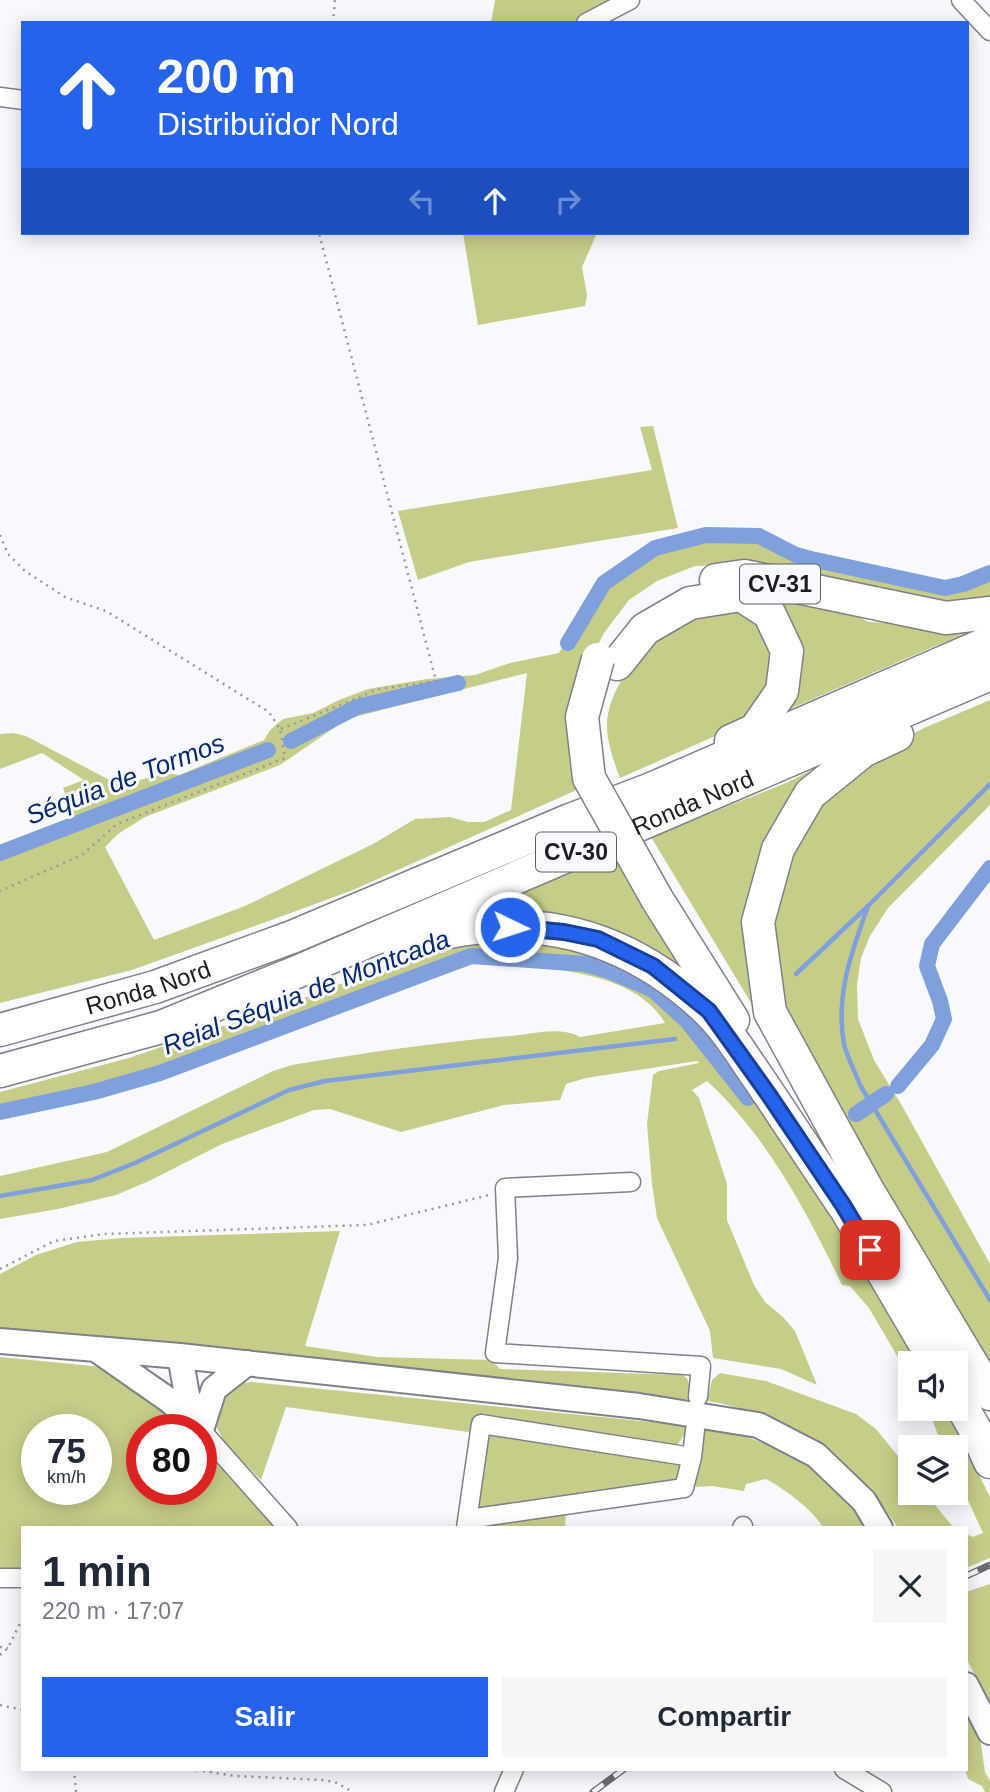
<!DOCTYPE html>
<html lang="es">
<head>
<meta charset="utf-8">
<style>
  :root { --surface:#fff; --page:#f6f6f7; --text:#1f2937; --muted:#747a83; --accent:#2563eb }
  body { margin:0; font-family:Helvetica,sans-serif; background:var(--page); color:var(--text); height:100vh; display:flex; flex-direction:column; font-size:26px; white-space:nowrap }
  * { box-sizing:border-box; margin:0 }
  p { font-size:23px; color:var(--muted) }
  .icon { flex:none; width:38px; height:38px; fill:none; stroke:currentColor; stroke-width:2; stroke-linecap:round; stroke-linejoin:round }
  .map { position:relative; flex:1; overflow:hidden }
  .drawer { position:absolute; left:21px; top:1526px; width:947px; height:245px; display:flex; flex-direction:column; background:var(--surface); border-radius:0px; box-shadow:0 4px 18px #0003 }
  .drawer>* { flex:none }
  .hud { position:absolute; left:21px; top:21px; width:948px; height:214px; border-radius:0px; box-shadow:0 4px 18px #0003; background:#2563eb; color:#fff; overflow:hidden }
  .tools { position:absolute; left:898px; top:1351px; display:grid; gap:14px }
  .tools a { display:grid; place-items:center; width:70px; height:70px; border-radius:0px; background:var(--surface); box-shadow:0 4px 18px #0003; font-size:35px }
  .speed { position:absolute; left:21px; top:1414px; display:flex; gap:14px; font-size:35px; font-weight:700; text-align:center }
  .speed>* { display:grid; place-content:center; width:91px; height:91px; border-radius:50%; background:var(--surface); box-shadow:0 4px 18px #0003; line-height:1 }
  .speed small { font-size:18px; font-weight:400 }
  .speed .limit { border:10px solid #d22; background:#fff; color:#111 }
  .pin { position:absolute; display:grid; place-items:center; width:60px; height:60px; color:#fff; margin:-30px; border-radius:14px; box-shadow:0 4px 10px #0006 }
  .me { position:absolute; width:77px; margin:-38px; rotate:94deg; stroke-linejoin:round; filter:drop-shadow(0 0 5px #0008) }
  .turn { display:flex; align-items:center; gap:24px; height:147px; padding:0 21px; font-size:32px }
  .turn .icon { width:91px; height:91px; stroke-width:2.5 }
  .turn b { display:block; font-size:49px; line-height:60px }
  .lanes { display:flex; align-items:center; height:66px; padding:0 21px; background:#0003; justify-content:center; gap:35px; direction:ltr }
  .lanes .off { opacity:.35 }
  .round { display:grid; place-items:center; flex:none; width:74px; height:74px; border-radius:0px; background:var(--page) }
  .headline { display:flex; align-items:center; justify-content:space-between; height:119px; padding:0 21px }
  h1 { font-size:42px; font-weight:700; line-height:52px }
  .button { display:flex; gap:14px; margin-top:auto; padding:14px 21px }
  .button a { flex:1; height:80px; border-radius:0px; background:var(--accent); color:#fff; font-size:28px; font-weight:700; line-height:80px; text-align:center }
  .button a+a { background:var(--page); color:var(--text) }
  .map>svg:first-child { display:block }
  .green { fill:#c8cc89; fill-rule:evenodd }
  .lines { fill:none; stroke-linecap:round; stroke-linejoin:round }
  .stream { stroke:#7ea0dd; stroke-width:4.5 }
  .canal { stroke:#7ea0dd; stroke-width:16 }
  .street-casing { stroke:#7f8189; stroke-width:21 }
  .secondary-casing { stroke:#7f8189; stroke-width:28 }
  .highway-casing { stroke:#7f8189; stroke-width:35 }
  .path { stroke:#98999e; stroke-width:2.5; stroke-dasharray:2 5; stroke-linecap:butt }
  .street { stroke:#fff; stroke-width:18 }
  .secondary { stroke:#fff; stroke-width:24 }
  .highway { stroke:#fff; stroke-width:32 }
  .rail-casing { stroke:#6b6c70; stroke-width:7 }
  .rail { stroke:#f8f9ff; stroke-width:4.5; stroke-dasharray:13; stroke-linecap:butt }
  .highway-bridge-casing { stroke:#7f8189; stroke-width:35; stroke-linecap:butt }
  .highway-bridge { stroke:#fff; stroke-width:32 }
  .route-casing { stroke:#184099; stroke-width:18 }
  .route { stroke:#2563eb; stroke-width:12 }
  .labels { text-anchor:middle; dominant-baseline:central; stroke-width:6; stroke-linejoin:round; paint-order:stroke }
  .shield { fill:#f8f9ff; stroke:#5e5f63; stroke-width:2 }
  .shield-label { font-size:23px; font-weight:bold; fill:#1c1d20 }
  .street-label { font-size:24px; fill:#1c1d20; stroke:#f8f9ff }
  .water-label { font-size:26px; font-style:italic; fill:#05286e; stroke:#f8f9ff }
</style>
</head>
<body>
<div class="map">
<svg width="990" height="1792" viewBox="0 0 990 1792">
  <rect width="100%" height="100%" fill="#f8f9ff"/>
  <!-- green -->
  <path class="green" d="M495,0h118l-41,23h-81z
    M463,233h134l-15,34 5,28 -2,11 -107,19z
    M653,426l25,102 -209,34 -51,18 -20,-69 254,-41 -12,-43z
    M731,530l29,2 37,16 148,35 11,-1 34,-15v37l-35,2 -229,-41 -31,1 -38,15 -28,19 -25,33 -13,25 -10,130 -228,102 -76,28 -145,52 -132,33v-158l73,-28 -10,-29 21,-8 -42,-27 -42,16v-35l13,-1 13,3 93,49 49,-12 11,2 85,-35 6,-10 13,-11 30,-6 26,-13 29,-11 59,-10 48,-4 35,-12 49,-10 43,-71 52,-36zM527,673l-16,137 -27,12h-16l-18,-5 -35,2 -42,25 -128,62 -91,34 -49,-93 13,-13 27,-17 135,-52 67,-46z
    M772,592l79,21 18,9 115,6 -51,19 -148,64z
    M733,612l13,2 10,6 14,17 5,39 -28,46 -127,56c-6,-16 -13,-35 -13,-52 1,-47 51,-98 93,-111 10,-3 23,-2 33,-3z
    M990,700v105l-102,103 -18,28 -9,22 -4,27 1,34 16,41 27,44 89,160v100l-90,-153 -94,-150 -32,-81 -2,-79 17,-49 29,-47 66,-56 40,-21z
    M838,757l-63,74 -7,200 -117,-194 135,-54z
    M617,854l106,165 -97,-79 -195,-10z
    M548,939l100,38 59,51 97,140 116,195h-10v15l-41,-70 -19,-22 -8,-1c-35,-73 -75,-149 -135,-204l-15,9 7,8 28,86v36l27,65 11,17 18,15 12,14 22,54 -36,-16 -68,-11 -3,-27 -53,-113 -5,-34 -5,-60 6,-49 6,-4 40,-8 -2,-2 -111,17 -20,6 -6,16 -56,5 -103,27 -71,-23 -16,1 -92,34 -73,37 -33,14 -58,14 -58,10v-43l107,-24 166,-81 19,-6c73,-12 146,-23 219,-29 22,-2 49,-10 69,1l85,-14c-32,-56 -131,-56 -189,-60l-344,125 -132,31v-27l129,-34 167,-57 137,-53 43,-8z
    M340,1231l-35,115 72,11 114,3 9,9 182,6 5,3 7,22 -287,-26 -95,-16 -141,-16 -127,-11 -44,-1v-56l36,-19 41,-13 45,-4z
    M0,1357l113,11 74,62h-45v59h59v-43l74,82h-252v42h-23zM37,1430h59v59h-59z
    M720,1373l46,8 90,33 20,15 34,42v22h15l29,35h-56c-45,-71 -108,-113 -191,-127l5,-21z
    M252,1382l469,47c58,16 116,45 147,99h-45c-8,-17 -40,-40 -57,-49l-20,5 -2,7 -32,-5 -17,1 8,-58 -13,-1 -14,18 -200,-13 -190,-26 -25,73 -35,-35 -11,-21 3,-26 23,-15z
    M928,1409h18l44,88v61l-24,10v-34l7,3 10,-4c-13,-29 -27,-54 -27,-86h-12c-4,-5 -12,-29 -16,-38z
    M495,1432l187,31 -3,19 -204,30 9,-63 6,-15z
    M566,1510l-1,18h-90l2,-4z
    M990,1584v119l-24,-45v-66z
    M966,1713l15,31 4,28 5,9v11h-5l-3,-6 -14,-7 -2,-6z"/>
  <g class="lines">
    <!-- stream -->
    <path class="stream" d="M868,906c-16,45 -33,89 -24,138 3,13 11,27 16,41l130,215
      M796,974l72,-68 122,-122
      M0,1196l92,-16 43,-17 154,-73 36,-9 350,-42"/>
    <!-- canal -->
    <path class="canal" d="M568,643l36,-60 51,-35 51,-13 53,1 37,19 15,4 134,29 18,-4 27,-11
      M291,741l66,-34 101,-24
      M0,853l268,-103
      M898,1086l34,-41 12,-26 -4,-18 -13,-35 5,-22 58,-76
      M0,1112l94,-20 66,-19 311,-117 114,8 24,7 44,19 34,31 61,77
      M856,1114l30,-20"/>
    <!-- street casing -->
    <g class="street-casing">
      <path id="street" d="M961,0l29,31
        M586,23l44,-23
        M0,97l23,3
        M631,1182l-126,6 3,70 -13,95 206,13 -3,31
        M201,1430l87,98
        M468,1519l216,-31 8,-31 3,-27
        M466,1528l15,-104 211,33
        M742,1528l1,-2
        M0,1578h23
        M844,1769l38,23
        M504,1792l10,-23"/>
    </g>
    <!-- secondary casing -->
    <g class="secondary-casing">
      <path id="secondary" d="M0,1341l180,15 459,50 119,19 58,30 48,46 16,27
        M97,1350l73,51 31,29
        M180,1356l7,39 11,28
        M201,1430l13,-41 33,-26
        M966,1685l24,47"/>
    </g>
    <!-- highway casing -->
    <g class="highway-casing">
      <g id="highway">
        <path d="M716,580l28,-4 202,42 44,-5"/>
        <path d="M617,664l28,-35 45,-26 51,-8 28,18 18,38 -5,40 -27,39 -24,11"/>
        <path d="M897,735l-34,16 -53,43 -32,55 -20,73 12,90 97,177 123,205"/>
        <path d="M657,899l76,121"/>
        <path d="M399,949c16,-6 33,-14 50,-17 100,-19 185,9 258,78 21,20 37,48 54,72 27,41 55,82 82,123"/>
        <path id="s1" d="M0,1030l155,-43 137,-50 278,-117 81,-31 339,-147"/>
        <path id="s2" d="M0,1071l161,-44 138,-56 691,-297"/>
        <path d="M833,1187l103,176"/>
        <path d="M956,1396l20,35 14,31"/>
      </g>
    </g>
    <!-- path -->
    <path class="path" d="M333,23l2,-23
      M0,535l8,19 17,17 40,26 41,14 163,101 11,17 5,29 -168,66 -35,31 -82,36
      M281,729l98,-40 57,-8 -117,-448
      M0,1269l54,-28 50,-7 263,-9 122,-30
      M0,1647l8,1
      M0,1655l8,-7 15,-31
      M0,1705l23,5
      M74,1769l2,23
      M189,1769l47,7 86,4 13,2 18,10"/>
    <!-- street -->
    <use href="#street" class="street"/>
    <!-- secondary -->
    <use href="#secondary" class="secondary"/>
    <!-- highway -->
    <use href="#highway" class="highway"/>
    <!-- rail casing -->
    <g class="rail-casing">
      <path id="rail" d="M966,1576l24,-11
        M593,1792l31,-23"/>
    </g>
    <!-- rail -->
    <use href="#rail" class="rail"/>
    <!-- highway-bridge casing -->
    <g class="highway-bridge-casing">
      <path id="highway-bridge" d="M598,659l-16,58 7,61 68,121"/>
    </g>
    <!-- highway-bridge -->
    <use href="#highway-bridge" class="highway-bridge"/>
  </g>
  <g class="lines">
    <!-- route casing -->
    <g class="route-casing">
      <path id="route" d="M510,927l54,5 34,7 55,27 56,45 60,84 74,110 27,45"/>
    </g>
    <!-- route -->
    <use href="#route" class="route"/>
  </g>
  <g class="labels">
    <!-- shield labels -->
    <g class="shield">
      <rect x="740" y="564.5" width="80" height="39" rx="5"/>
      <rect x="536" y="832.5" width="80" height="39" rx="5"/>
    </g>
    <g class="shield-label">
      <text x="780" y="584">CV-31</text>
      <text x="576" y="852">CV-30</text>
    </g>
    <!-- street labels -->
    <g class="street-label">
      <text stroke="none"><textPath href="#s2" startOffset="744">Ronda Nord</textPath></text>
      <text stroke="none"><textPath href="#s1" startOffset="154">Ronda Nord</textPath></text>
    </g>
    <!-- water labels -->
    <g class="water-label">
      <text transform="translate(125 779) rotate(-21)">Séquia de Tormos</text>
      <text transform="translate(306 992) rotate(-21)">Reial Séquia de Montcada</text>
    </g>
  </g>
</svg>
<div class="tools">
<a><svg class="icon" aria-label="sound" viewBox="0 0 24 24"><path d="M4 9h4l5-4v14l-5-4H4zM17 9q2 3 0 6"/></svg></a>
<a><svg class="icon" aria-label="layers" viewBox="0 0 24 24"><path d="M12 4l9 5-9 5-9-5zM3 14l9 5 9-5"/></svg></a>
</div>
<div class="speed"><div>75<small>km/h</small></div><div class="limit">80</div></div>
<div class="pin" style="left:870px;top:1250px;background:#d93025"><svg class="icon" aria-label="arrive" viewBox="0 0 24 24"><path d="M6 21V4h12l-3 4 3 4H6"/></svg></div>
<svg class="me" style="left:510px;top:927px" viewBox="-20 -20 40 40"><circle r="17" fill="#2563eb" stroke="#fff" stroke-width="3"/><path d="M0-11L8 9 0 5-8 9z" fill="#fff"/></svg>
<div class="hud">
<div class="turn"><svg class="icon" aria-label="ahead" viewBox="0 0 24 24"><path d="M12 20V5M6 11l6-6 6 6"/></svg><div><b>200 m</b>Distribuïdor Nord</div></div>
<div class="lanes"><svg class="icon off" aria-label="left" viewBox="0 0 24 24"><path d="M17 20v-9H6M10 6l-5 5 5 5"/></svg><svg class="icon" aria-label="ahead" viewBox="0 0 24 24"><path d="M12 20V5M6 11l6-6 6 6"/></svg><svg class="icon off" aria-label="right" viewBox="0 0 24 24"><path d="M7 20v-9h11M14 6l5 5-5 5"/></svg></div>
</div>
<section class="drawer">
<div class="headline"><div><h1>1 min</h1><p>220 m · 17:07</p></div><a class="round"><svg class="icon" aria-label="close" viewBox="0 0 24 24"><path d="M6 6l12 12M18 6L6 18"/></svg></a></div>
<div class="button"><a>Salir</a><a>Compartir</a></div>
</section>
</div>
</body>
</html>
